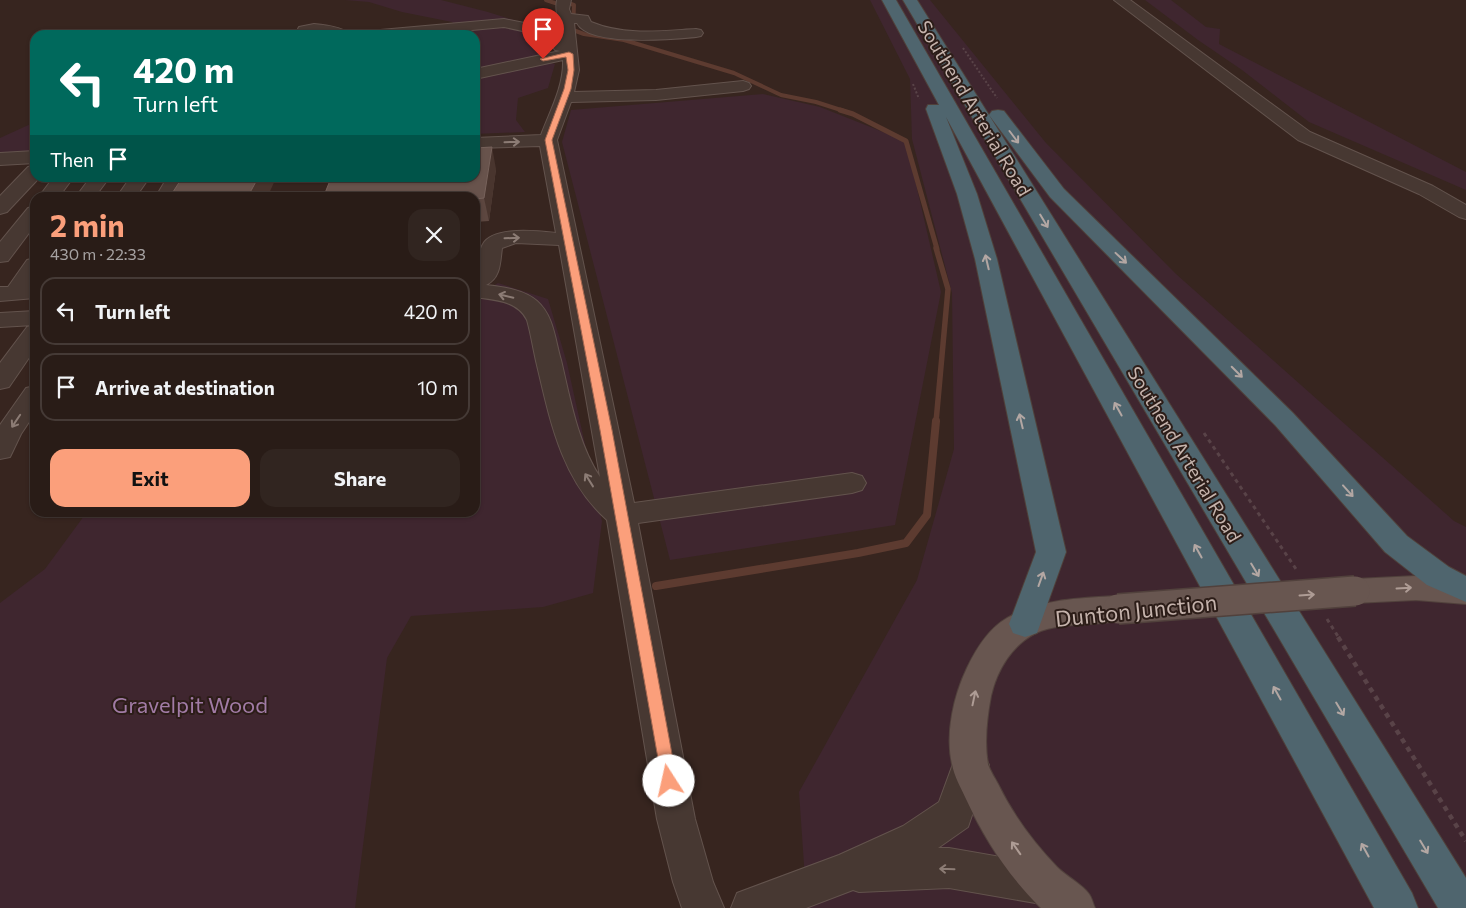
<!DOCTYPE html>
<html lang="en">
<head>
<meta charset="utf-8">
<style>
  :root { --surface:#291c17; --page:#312520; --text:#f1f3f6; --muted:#a5a1a1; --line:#453a36; --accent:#fb9f7b }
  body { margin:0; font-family:Commissioner,sans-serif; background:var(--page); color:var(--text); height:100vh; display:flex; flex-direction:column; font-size:19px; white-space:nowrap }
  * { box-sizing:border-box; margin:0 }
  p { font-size:16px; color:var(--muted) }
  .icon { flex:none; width:28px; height:28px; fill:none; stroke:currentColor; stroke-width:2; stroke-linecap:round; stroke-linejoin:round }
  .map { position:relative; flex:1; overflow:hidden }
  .details { position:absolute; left:30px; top:192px; width:450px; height:325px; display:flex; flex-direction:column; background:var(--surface); border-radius:15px; box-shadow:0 1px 4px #0004,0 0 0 1px var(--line) }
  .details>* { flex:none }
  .banner { position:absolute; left:30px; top:30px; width:450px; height:152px; border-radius:15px; box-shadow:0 1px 4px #0004,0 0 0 1px var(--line); background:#00695c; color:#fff; overflow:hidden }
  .pin { position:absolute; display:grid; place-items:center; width:42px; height:42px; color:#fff; margin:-51px -21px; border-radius:50% 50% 50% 0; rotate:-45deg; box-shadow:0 0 5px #0007 }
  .pin .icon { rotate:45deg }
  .me { position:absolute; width:55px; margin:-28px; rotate:350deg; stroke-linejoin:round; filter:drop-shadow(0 0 4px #0008) }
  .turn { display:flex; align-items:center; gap:18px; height:105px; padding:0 20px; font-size:22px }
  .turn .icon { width:65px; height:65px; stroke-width:2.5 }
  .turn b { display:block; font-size:35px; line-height:42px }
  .then { display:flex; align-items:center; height:48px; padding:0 20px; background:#0003; gap:10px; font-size:19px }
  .round { display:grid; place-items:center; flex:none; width:52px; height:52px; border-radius:15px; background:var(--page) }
  .head { display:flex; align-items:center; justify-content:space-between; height:85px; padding:0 20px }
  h1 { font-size:30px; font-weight:700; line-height:38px; color:var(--accent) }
  .primary-button { display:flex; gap:10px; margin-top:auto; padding:10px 20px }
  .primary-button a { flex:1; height:58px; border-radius:15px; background:var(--accent); color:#111; font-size:20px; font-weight:700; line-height:58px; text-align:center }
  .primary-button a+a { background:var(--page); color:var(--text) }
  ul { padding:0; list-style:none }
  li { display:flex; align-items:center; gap:15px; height:68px; margin:0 10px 8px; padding:0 10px; border:2px solid var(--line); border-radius:15px }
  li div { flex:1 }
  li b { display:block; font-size:19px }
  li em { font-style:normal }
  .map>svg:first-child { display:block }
  .green { fill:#3f262f }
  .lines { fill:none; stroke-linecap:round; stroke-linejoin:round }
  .stream-far3 { stroke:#5d3b30; stroke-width:4 }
  .stream-far2 { stroke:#5d3b30; stroke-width:5 }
  .stream-far1 { stroke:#5d3b30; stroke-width:5.5 }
  .stream { stroke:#5d3b30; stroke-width:8 }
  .minor-casing { stroke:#63534d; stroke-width:2 }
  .major-casing { stroke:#51413c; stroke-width:2 }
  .highway-casing { stroke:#4f403a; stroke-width:2 }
  .path-far2 { stroke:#594348; stroke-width:2; stroke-dasharray:2 2; stroke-linecap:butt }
  .path-far1 { stroke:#594348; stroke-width:3; stroke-dasharray:4 4; stroke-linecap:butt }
  .path { stroke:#594348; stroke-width:4.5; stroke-dasharray:5 5; stroke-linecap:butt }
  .minor { fill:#473832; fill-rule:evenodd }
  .major { fill:#685650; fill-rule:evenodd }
  .highway { fill:#4f656e; fill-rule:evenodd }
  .major-bridge-casing { stroke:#51413c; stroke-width:32; stroke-linecap:butt }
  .major-bridge { stroke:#685650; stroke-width:29 }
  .wall { fill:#5d4740 }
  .shaded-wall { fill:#49352e }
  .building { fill:#68534c; stroke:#77625b }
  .oneway { stroke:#b3a7a3 }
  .oneway2 { stroke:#8c7c75 }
  .oneway3 { stroke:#ae9c95 }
  .route { fill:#fb9f7b; stroke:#a36750 }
  .labels { text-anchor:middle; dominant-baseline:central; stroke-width:4; stroke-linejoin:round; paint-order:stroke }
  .street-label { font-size:19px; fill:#c5b3ac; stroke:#2c1d18 }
  .near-street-label { font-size:22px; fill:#c5b3ac; stroke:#2c1d18 }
  .near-park-label { font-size:22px; fill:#a17ba5; stroke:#2c1d18 }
</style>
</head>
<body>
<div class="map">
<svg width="1466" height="908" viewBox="0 0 1466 908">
  <rect width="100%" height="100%" fill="#37251f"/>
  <!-- green -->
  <path class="green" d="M345,0h96l47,12 35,11 17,2 1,26 3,10 11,3 -7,24 -30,10 -2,22 9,12 -50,2v-99h-18l5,-2 -10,-11 -50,-10 -33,-10z
    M870,0h60l116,143 130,131 278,247 12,6v381h-659l-8,-116 118,-212 37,-131 -2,-156 -40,-154 -2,-60z
    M1145,0h26l35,27 14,2 -1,15 247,128v18l-157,-68 -67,-52 -44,-30z
    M763,94l57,13 86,34 35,151 -46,233 -225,35 -108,-418 9,-32z
    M35,122v35l-35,1v-20z
    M498,283l50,16 19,64 35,158 -9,72 -50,14 -132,9 -24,42 -32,250h-355v-305l45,-34 39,-53v-3l391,-1v-215z"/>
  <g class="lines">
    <!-- stream-far3 -->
    <path class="stream-far3" d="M546,0l9,3
      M568,3l6,2 -1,25 11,4 40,6 110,33 47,22 35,7 28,9"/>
    <!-- stream-far2 -->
    <path class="stream-far2" d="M840,110l13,4 53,27 31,108"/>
    <!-- stream-far1 -->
    <path class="stream-far1" d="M936,422l12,-133 -12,-41"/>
    <!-- stream -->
    <path class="stream" d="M656,586l202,-33 48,-10 21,-28 9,-94"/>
    <!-- minor casing -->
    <g class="minor-casing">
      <path id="minor" d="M557,0h14l-2,9 2,5 17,2 3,6c34,14 70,9 105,7l5,1 2,3 -2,3 -5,1c-23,2 -107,10 -119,-14h-3l5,47 -5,22 82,-2 87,-9 6,2 2,3 -2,3 -6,2 -87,9 -85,2 -14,38 77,363 218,-30 10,3 4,7 -4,7 -10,3 -214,30 57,296 18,63 11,26h-42l-9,-26 -16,-63 -50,-299c-46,-41 -57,-100 -71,-159 -3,-13 -5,-27 -9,-41 -10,-20 -33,-20 -52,-23 0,-12 2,-43 8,-53 10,-18 55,-13 73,-11l-16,-87 -65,2v-10l66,-3c9,-24 23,-49 22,-75l-88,19v-10l85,-18 -5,-1 -9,-13 -5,-2 -37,-8 -86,8h-56l2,-3 5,-1 135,-12 46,9 6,3 5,7c0,-13 -7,-25 -4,-38zM516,243l43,2 41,232c-22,-33 -30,-79 -39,-117 -6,-20 -7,-44 -24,-59 -14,-12 -35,-14 -51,-16 15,-7 14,-23 16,-37z
        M1114,0h16l180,132 123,54 33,19v14l-7,-2 -40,-23 -121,-54z
        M314,24c11,1 30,3 36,11l-36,-2 -5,2h-14l4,-8z
        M35,151v12l-35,2v-12z
        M35,165v13h4l-32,34 -7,2v-18l28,-29z
        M53,178h20l-15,20h-20z
        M90,178h19l-15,20h-19z
        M130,178h19l-14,20h-19z
        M167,178h20l-13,20h-19z
        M35,206v19l-27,36 -8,1v-20l28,-34z
        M35,258v23l-3,3h3v14l-35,3v-14h8l19,-27z
        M35,311v38l-26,38 -9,2v-26l27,-36 7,-2 -34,2v-14z
        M35,386v27l-14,21 -11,23 -10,2v-34l26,-37z
        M970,748l13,5 6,12 -21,62 -30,21h11l98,17 14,6 6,14 -6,14 -14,6 -98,-17 -90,4 -6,-2 -47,18h-75l6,-15 102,-38 64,-29 36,-24 18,-49z"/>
    </g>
    <!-- major casing -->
    <g class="major-casing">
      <path id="major" d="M1416,576l50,4v24l-50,-4 -61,3 -11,-3 -5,-9 5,-9 11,-3z
        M1118,596l11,4 5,9 -5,9c-29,10 -64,2 -93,15 -24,12 -39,37 -45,63 -4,21 -7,46 -3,68 2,7 7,14 10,20 15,31 36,59 59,83 9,9 26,18 32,27 3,4 4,10 6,14h-54c-32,-31 -56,-68 -75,-109 -5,-11 -12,-23 -14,-35 -7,-31 2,-69 15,-96 9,-19 21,-39 40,-50 33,-19 74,-20 111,-22z"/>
    </g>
    <!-- highway casing -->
    <g class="highway-casing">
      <path id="highway" d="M882,0h14l516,893 6,15h-44l-428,-791 31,77 20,65 69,293 -29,81 -12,4 -12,-4 -4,-9 27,-72 -61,-293 -18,-65 -31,-85 2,-4h11z
        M903,0h14l549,878v30h-28z
        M998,110l6,1 60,78 229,224 114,123 42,31 17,9v26l-39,-17 -42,-33 -110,-127 -225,-228 -61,-82 3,-4z"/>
    </g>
    <!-- path-far2 -->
    <path class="path-far2" d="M963,48l34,50
      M913,84l6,15"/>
    <!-- path-far1 -->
    <path class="path-far1" d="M1204,433l92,136
      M1327,619l12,19"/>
    <!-- path -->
    <path class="path" d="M1338,637l128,204"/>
    <!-- minor -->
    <use href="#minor" class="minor"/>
    <!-- major -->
    <use href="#major" class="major"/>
    <!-- highway -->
    <use href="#highway" class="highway"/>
    <!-- major-bridge casing -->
    <g class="major-bridge-casing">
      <path id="major-bridge" d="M1118,609l237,-18"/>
    </g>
    <!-- major-bridge -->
    <use href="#major-bridge" class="major-bridge"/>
  </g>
  <!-- wall -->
  <path class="wall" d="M496,169l-7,52 -14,1v-24z"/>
  <!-- shaded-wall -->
  <path class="shaded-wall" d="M492,147l4,22 -7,52 -5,-23z
    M258,178h18l-9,20h-20z"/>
  <!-- building -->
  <path class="building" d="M492,147l-8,51 -9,1v-1h-152l8,-20h144v-30z
    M182,178h76l-11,20h-78z"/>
  <!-- one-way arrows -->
  <defs><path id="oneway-shaft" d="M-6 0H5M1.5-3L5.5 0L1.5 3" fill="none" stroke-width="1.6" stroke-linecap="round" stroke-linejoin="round" transform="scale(1.25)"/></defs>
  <g class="oneway">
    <use href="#oneway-shaft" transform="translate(1014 137) rotate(53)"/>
    <use href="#oneway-shaft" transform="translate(1044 221) rotate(59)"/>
    <use href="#oneway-shaft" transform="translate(1121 258) rotate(43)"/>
    <use href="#oneway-shaft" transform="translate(987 262) rotate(-103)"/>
    <use href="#oneway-shaft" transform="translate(1237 372) rotate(45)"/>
    <use href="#oneway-shaft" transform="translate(1118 409) rotate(-119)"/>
    <use href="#oneway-shaft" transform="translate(1021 421) rotate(-103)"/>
    <use href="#oneway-shaft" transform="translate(1348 491) rotate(48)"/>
    <use href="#oneway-shaft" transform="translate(1198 551) rotate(-119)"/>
    <use href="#oneway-shaft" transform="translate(1255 570) rotate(59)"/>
    <use href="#oneway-shaft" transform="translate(1041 579) rotate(-70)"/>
    <use href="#oneway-shaft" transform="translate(1277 693) rotate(-119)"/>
    <use href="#oneway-shaft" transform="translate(1340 709) rotate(59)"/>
    <use href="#oneway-shaft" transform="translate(1424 847) rotate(59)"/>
    <use href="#oneway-shaft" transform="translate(1365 850) rotate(-119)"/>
  </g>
  <g class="oneway2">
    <use href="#oneway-shaft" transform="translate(512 142) rotate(-1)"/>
    <use href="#oneway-shaft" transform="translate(512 238) rotate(-2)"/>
    <use href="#oneway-shaft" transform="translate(506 296) rotate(-167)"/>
    <use href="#oneway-shaft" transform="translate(16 421) rotate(124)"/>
    <use href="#oneway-shaft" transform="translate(589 480) rotate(-122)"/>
    <use href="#oneway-shaft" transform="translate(947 869) rotate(-178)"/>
  </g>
  <g class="oneway3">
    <use href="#oneway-shaft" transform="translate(1404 588) rotate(-3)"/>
    <use href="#oneway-shaft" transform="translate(1307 595) rotate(-4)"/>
    <use href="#oneway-shaft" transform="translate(974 698) rotate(-78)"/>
    <use href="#oneway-shaft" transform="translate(1016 848) rotate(-125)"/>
  </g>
  <!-- route -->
  <path class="route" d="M569,52l4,2 1,16 -3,19 -19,51 60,290 65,351 -2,5 -6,3 -5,-3 -2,-5 -62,-351 -55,-290 19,-51 4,-19 -2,-13 -23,4 -3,-2z"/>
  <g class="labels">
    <!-- street labels -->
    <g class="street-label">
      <text transform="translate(975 108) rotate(59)">Southend Arterial Road</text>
      <text transform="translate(1185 454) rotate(59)">Southend Arterial Road</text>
    </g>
    <!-- near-street labels -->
    <g class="near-street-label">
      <text transform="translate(1136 610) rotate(-6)">Dunton Junction</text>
    </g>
    <!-- near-park labels -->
    <g class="near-park-label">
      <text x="190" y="704">Gravelpit Wood</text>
    </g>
  </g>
</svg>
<div class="pin" style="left:543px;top:59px;background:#d93025"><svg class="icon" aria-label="arrive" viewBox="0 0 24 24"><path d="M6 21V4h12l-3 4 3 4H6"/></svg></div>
<svg class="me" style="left:669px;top:781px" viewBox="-20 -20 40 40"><circle r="19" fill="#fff"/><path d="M0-13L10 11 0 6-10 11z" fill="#fb9f7b"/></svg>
<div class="banner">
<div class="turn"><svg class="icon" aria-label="left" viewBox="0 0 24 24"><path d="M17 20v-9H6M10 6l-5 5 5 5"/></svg><div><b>420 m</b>Turn left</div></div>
<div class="then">Then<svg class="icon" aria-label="arrive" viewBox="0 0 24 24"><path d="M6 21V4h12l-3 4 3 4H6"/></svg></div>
</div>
<section class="details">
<div class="head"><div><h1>2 min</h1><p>430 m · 22:33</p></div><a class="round"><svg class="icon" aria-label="close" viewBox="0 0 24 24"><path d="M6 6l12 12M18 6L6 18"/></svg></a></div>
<ul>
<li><svg class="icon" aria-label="left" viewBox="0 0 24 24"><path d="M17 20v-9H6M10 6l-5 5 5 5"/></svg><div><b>Turn left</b></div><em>420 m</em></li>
<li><svg class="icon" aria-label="arrive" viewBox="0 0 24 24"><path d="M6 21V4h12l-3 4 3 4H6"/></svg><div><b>Arrive at destination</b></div><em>10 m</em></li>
</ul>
<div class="primary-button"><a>Exit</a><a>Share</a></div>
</section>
</div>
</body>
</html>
